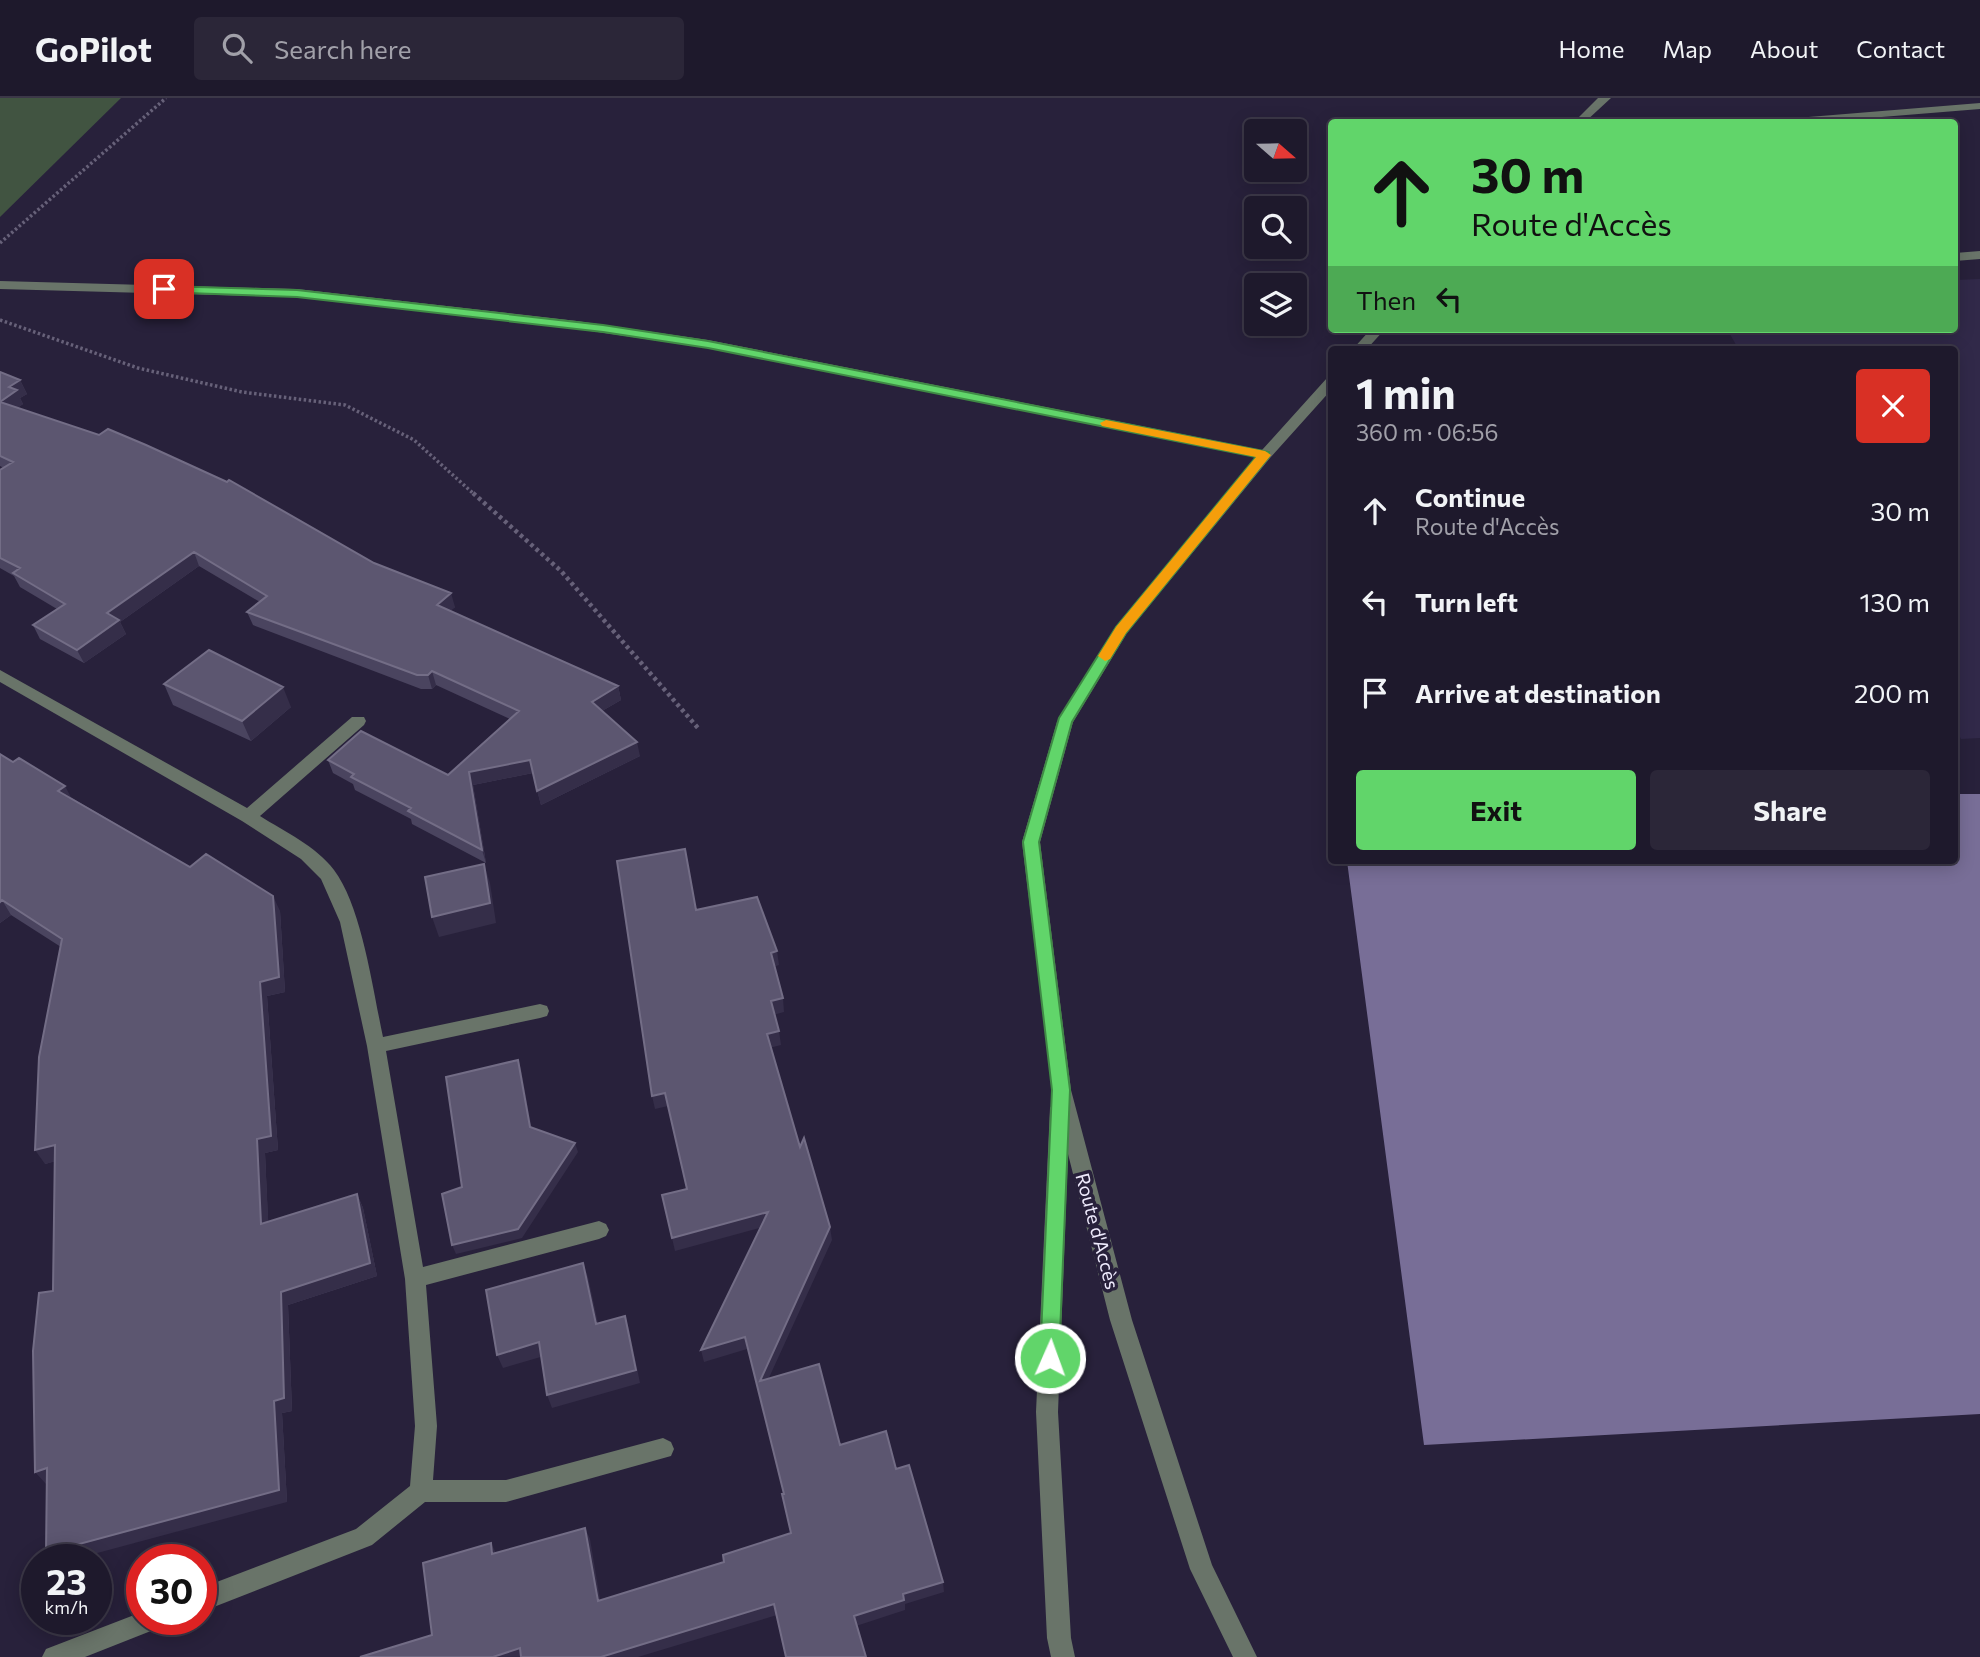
<!DOCTYPE html>
<html lang="en">
<head>
<meta charset="utf-8">
<style>
  :root { --surface:#1e192c; --page:#2b2638; --text:#f1f3f6; --muted:#a1a0a9; --line:#3c3848; --accent:#61d56a }
  body { margin:0; font-family:Commissioner,sans-serif; background:var(--page); color:var(--text); height:100vh; display:flex; flex-direction:column; font-size:26px; white-space:nowrap }
  * { box-sizing:border-box; margin:0 }
  p { font-size:23px; color:var(--muted) }
  .icon { flex:none; width:38px; height:38px; fill:none; stroke:currentColor; stroke-width:2; stroke-linecap:round; stroke-linejoin:round }
  .map { position:relative; flex:1; overflow:hidden }
  .panel { position:absolute; left:1328px; top:248px; width:630px; height:518px; display:flex; flex-direction:column; background:var(--surface); border-radius:7px; box-shadow:0 4px 18px #0003,0 0 0 2px var(--line) }
  .panel>* { flex:none }
  .hud { position:absolute; left:1328px; top:21px; width:630px; height:214px; border-radius:7px; box-shadow:0 4px 18px #0003,0 0 0 2px var(--line); background:#61d56a; color:#111; overflow:hidden }
  .needle { width:46px; rotate:110deg }
  .tools { position:absolute; left:1244px; top:21px; display:grid; gap:14px }
  .tools a { display:grid; place-items:center; width:63px; height:63px; border-radius:7px; background:var(--surface); box-shadow:0 4px 18px #0003,0 0 0 2px var(--line); font-size:35px }
  .speed { position:absolute; left:21px; top:1446px; display:flex; gap:14px; font-size:35px; font-weight:700; text-align:center }
  .speed>* { display:grid; place-content:center; width:91px; height:91px; border-radius:50%; background:var(--surface); box-shadow:0 4px 18px #0003,0 0 0 2px var(--line); line-height:1 }
  .speed small { font-size:18px; font-weight:400 }
  .speed .limit { border:10px solid #d22; background:#fff; color:#111 }
  .pin { position:absolute; display:grid; place-items:center; width:60px; height:60px; color:#fff; margin:-30px; border-radius:14px; box-shadow:0 4px 10px #0006 }
  .me { position:absolute; width:77px; margin:-38px; rotate:2deg; stroke-linejoin:round; filter:drop-shadow(0 0 5px #0008) }
  .turn { display:flex; align-items:center; gap:24px; height:147px; padding:0 28px; font-size:32px }
  .turn .icon { width:91px; height:91px; stroke-width:2.5 }
  .turn b { display:block; font-size:49px; line-height:60px }
  .then { display:flex; align-items:center; height:66px; padding:0 28px; background:#0003; gap:14px; font-size:26px }
  .round { display:grid; place-items:center; flex:none; width:74px; height:74px; border-radius:7px; background:var(--page) }
  .headline { display:flex; align-items:center; justify-content:space-between; height:119px; padding:0 28px }
  h1 { font-size:42px; font-weight:700; line-height:52px }
  .button { display:flex; gap:14px; margin-top:auto; padding:14px 28px }
  .button a { flex:1; height:80px; border-radius:7px; background:var(--accent); color:#111; font-size:28px; font-weight:700; line-height:80px; text-align:center }
  .button a+a { background:var(--page); color:var(--text) }
  ul { padding:0; list-style:none }
  li { display:flex; align-items:center; gap:21px; height:91px; padding:0 28px }
  li div { flex:1 }
  li b { display:block; font-size:26px }
  li em { font-style:normal }
  header { display:flex; align-items:center; gap:42px; box-sizing:border-box; height:98px; padding:0 35px; background:var(--surface); border-bottom:2px solid var(--line) }
  header strong { font-size:33px }
  nav { display:flex; gap:38px; margin-inline-start:auto; font-size:24px }
  .search { width:490px; height:63px; background:var(--page); display:flex; align-items:center; gap:18px; box-sizing:border-box; padding:0 24px; border-radius:7px; color:var(--muted); font-size:26px }
  .map>svg:first-child { display:block }
  .built { fill:#312949 }
  .green { fill:#415441 }
  .water { fill:#786e97 }
  .lines { fill:none; stroke-linecap:round; stroke-linejoin:round }
  .path-far1 { stroke:#676179; stroke-width:3.5; stroke-dasharray:2.5 2.5; stroke-linecap:butt }
  .path { stroke:#676179; stroke-width:4.5; stroke-dasharray:3.5 3.5; stroke-linecap:butt }
  .minor { fill:#697469; fill-rule:evenodd }
  .wall { fill:#4a445f }
  .shaded-wall { fill:#352e49 }
  .building { fill:#5c5670; stroke:#736d86; stroke-width:2 }
  .route { fill:#61d56a; stroke:#3f8a45; stroke-width:2 }
  .slow { fill:#f59e0b }
  .labels { text-anchor:middle; dominant-baseline:central; stroke-width:7; stroke-linejoin:round; paint-order:stroke }
  .street-label { font-size:19px; fill:#efebfd; stroke:#28213b }
</style>
</head>
<body>
<header>
<strong>GoPilot</strong>
<div class="search"><svg class="icon" aria-label="search" viewBox="0 0 24 24"><circle cx="10" cy="10" r="6"/><path d="M15 15l6 6"/></svg>Search here</div>
<nav><a>Home</a><a>Map</a><a>About</a><a>Contact</a></nav>
</header>
<div class="map">
<svg width="1980" height="1559" viewBox="0 0 1980 1559">
  <rect width="100%" height="100%" fill="#28213b"/>
  <!-- built -->
  <path class="built" d="M1980,181v459l-19,1 -6,-12v-377h-216l-12,-21h228v-49z"/>
  <!-- green -->
  <path class="green" d="M0,0h121l-121,119z"/>
  <!-- water -->
  <path class="water" d="M1955,696h25v620l-556,31 -77,-584h608z"/>
  <g class="lines">
    <!-- path-far1 -->
    <path class="path-far1" d="M0,145l166,-145
      M0,222l138,48 104,24 103,13 69,35 61,55"/>
    <!-- path -->
    <path class="path" d="M473,395l88,78 137,157"/>
    <!-- minor -->
    <path class="minor" d="M1598,0h13l-26,24h-11z
      M1980,5v6l-160,13h-42l6,-3z
      M1980,153v8l-25,2v-8z
      M0,183l297,8 280,32 131,19 554,110 65,-72 5,-1v12l-62,69 -143,175 -54,89 -33,120 31,248 61,230 80,245 45,92h-24l-43,-88 -80,-249 -42,-166 -10,258 13,226 4,19h-24l-4,-19 -11,-226 14,-304 4,-6 -32,-260 35,-120 59,-96 140,-169 -548,-109 -131,-19 -280,-32 -297,-8z
      M1371,231h14l-19,21h-14z
      M0,572l247,138 105,-91h12l2,4 -2,4 -104,91c25,16 56,30 74,54 28,37 39,121 49,167l157,-33 7,2 2,5 -2,5 -7,2 -154,33 37,216 176,-46 7,3 3,6 -3,6 -7,3 -173,46 11,141 -4,54h73l157,-42 8,4 3,7 -3,7 -165,46h-81l-53,43 -171,67v-24l155,-59 54,-43 5,-60 -10,-147 -38,-233 -27,-124 -19,-43 -20,-20 -59,-38 -242,-139z
      M142,1514v7h23l-4,8 -76,30h-43l4,-8z"/>
  </g>
  <!-- wall -->
  <path class="wall" d="M0,274l20,8 7,14 -7,4 3,6 -6,4 357,155 81,44 -5,4 168,75 3,14 -19,11 38,45 -99,49 -8,-32 -60,12 13,78 -74,-39 -1,-5 -56,-29 -2,-6 -20,-11 -5,-13 120,15 62,-56 -74,-34 -4,4h-11l-168,-64 -6,-13 13,-10 -61,-36 -79,56 6,12 -42,29 -44,-24 -7,-14 24,-16 -37,-22 -6,-11 -14,-8v-98l4,-2 -4,-2z
    M164,586l127,23 -40,34 -78,-36z
    M0,656l72,44 118,69 90,44 5,81 -18,4 11,154 -13,3 3,69 89,-28 6,14 14,68 -89,29 4,106 -10,2 5,89 -241,-18 7,-193 2,-130 -10,3 16,-217 -50,-32 -11,8z"/>
  <!-- shaded-wall -->
  <path class="shaded-wall" d="M20,282l7,14 -7,4 3,6 -16,12 -7,-14 9,-15z
    M194,454l5,14 -79,56 6,12 -42,29 -7,-13 30,-37z
    M451,495l4,14 -14,12 -4,-14z
    M432,573l4,14 -4,4 -4,-14z
    M618,588l3,14 -26,15 -3,-13z
    M283,589l8,20 -40,34 -9,-20z
    M637,644l3,14 -99,49 -4,-14z
    M530,662l3,13 -60,12 13,78 -4,-13 -13,-78z
    M65,688l8,15 -15,-10z
    M484,766l6,19 6,40 -57,14 -7,-20z
    M273,798l7,15 5,81 -18,4 11,154 -13,3 4,85 -8,-14 -4,-85 3,-157z
    M2,802l9,15 -11,8v-21z
    M777,853l2,14 -6,2 -2,-14z
    M783,900l1,14 -11,3 -2,-14z
    M779,933l2,14 -12,3 -2,-14z
    M518,962l3,9 12,67 -3,-9z
    M665,995l3,13 -13,3 -3,-13z
    M575,1045l3,9 -56,86 -66,16 -4,-9z
    M55,1047l10,14 -20,5 -10,-14z
    M357,1096l6,14 14,68 -89,29 4,106 -10,2 5,89 -212,57h-22l-7,-6 228,-152 7,-109z
    M768,1114l2,13 -95,26 -3,-13z
    M830,1129l2,13 -70,153 -2,-12z
    M583,1165l5,14 13,60 -5,-13z
    M625,1218l4,13 11,54 -88,25 -5,-13z
    M745,1239l2,12 -43,13 -3,-12z
    M539,1244l5,14 -41,12 -6,-13z
    M47,1370l11,12 -12,4 -11,-12z
    M585,1430l5,11 12,72 -4,-10z
    M491,1445l5,10 -4,1z
    M943,1484l1,10 -39,12v6l-49,16 -2,-10 49,-22z
    M774,1506l3,11 -139,42h-37z
    M520,1550l5,9h-32z"/>
  <!-- building -->
  <path class="building" d="M0,274l20,8 -11,7 8,3 -17,12 99,33 9,-6 38,16 81,37 2,-2 145,83 77,30 -14,12 181,81 -26,16 45,40 -100,49 -7,-31 -61,12 13,78 -74,-39 3,-3 -60,-31 3,-3 -26,-14 33,-29 87,44 71,-64 -87,-40 -4,4h-11l-170,-63 20,-16 -73,-44 -87,61 12,7 -42,30 -44,-25 32,-21 -52,-31 7,-5 -20,-10v-88l13,-8 -13,-6z
    M209,552l74,37 -41,34 -78,-37z
    M0,656l13,8 6,-4 46,28 -7,5 132,76 16,-13 67,42 6,81 -19,5 11,154 -14,3 4,85 96,-30 13,69 -89,29 3,106 -10,3 5,89 -233,63 1,-85 -12,4 -2,-121 6,-58 14,-2 2,-146 -20,5 4,-93 23,-118 -60,-39 -2,2z
    M685,751l11,61 61,-13 20,54 -6,2 12,45 -12,3 8,30 -12,3 33,113 4,-9 26,89 -70,154 59,-17 21,81 46,-14 10,38 13,-4 34,117 -40,12 1,6 -50,16 12,41h-80l-12,-53 -173,53h-80l-1,-9 -27,9h-133l72,-22 -9,-72 68,-20 1,11 93,-26 13,73 126,-39 -1,-7 68,-22 -9,-39h2l-39,-157 -44,13 67,-138 -96,26 -10,-43 25,-6 -22,-96 -13,3 -35,-235z
    M484,766l6,39 -58,14 -7,-40z
    M518,962l12,67 45,16 -57,86 -66,16 -10,-51 20,-7 -16,-110z
    M583,1165l13,61 29,-8 11,54 -89,25 -8,-53 -42,13 -11,-65z"/>
  <!-- route -->
  <path class="route" d="M164,188l133,4 306,35 105,16 561,111v5l-143,176 -54,89 -33,120 31,248 -11,268 -2,7 -7,2 -7,-2 -3,-7 12,-268 -29,-248 36,-124 57,-91 140,-170 -548,-109 -105,-16 -306,-35 -137,-5 -2,-3z"/>
  <!-- slow -->
  <path class="slow" d="M1106,322l159,31 6,4 -145,178 -16,26 -5,2 -7,-5 18,-29 140,-170 -154,-31 -2,-3z"/>
  <g class="labels">
    <!-- street labels -->
    <g class="street-label">
      <text transform="translate(1098 1133) rotate(75)">Route d'Accès</text>
    </g>
  </g>
</svg>
<div class="tools">
<a><svg class="needle" viewBox="-14 -14 28 28"><path d="M0-13l5 13h-10z" fill="#e53935"/><path d="M0 13l5-13h-10z" fill="#a1a0a9"/></svg></a>
<a><svg class="icon" aria-label="search" viewBox="0 0 24 24"><circle cx="10" cy="10" r="6"/><path d="M15 15l6 6"/></svg></a>
<a><svg class="icon" aria-label="layers" viewBox="0 0 24 24"><path d="M12 4l9 5-9 5-9-5zM3 14l9 5 9-5"/></svg></a>
</div>
<div class="speed"><div>23<small>km/h</small></div><div class="limit">30</div></div>
<div class="pin" style="left:164px;top:191px;background:#d93025"><svg class="icon" aria-label="arrive" viewBox="0 0 24 24"><path d="M6 21V4h12l-3 4 3 4H6"/></svg></div>
<svg class="me" style="left:1050px;top:1260px" viewBox="-20 -20 40 40"><circle r="17" fill="#61d56a" stroke="#fff" stroke-width="3"/><path d="M0-11L8 9 0 5-8 9z" fill="#fff"/></svg>
<div class="hud">
<div class="turn"><svg class="icon" aria-label="ahead" viewBox="0 0 24 24"><path d="M12 20V5M6 11l6-6 6 6"/></svg><div><b>30 m</b>Route d'Accès</div></div>
<div class="then">Then<svg class="icon" aria-label="left" viewBox="0 0 24 24"><path d="M17 20v-9H6M10 6l-5 5 5 5"/></svg></div>
</div>
<section class="panel">
<div class="headline"><div><h1>1 min</h1><p>360 m · 06:56</p></div><a class="round" style="background:#d93025;color:#fff"><svg class="icon" aria-label="close" viewBox="0 0 24 24"><path d="M6 6l12 12M18 6L6 18"/></svg></a></div>
<ul>
<li><svg class="icon" aria-label="ahead" viewBox="0 0 24 24"><path d="M12 20V5M6 11l6-6 6 6"/></svg><div><b>Continue</b><p>Route d'Accès</p></div><em>30 m</em></li>
<li><svg class="icon" aria-label="left" viewBox="0 0 24 24"><path d="M17 20v-9H6M10 6l-5 5 5 5"/></svg><div><b>Turn left</b></div><em>130 m</em></li>
<li><svg class="icon" aria-label="arrive" viewBox="0 0 24 24"><path d="M6 21V4h12l-3 4 3 4H6"/></svg><div><b>Arrive at destination</b></div><em>200 m</em></li>
</ul>
<div class="button"><a>Exit</a><a>Share</a></div>
</section>
</div>
</body>
</html>
